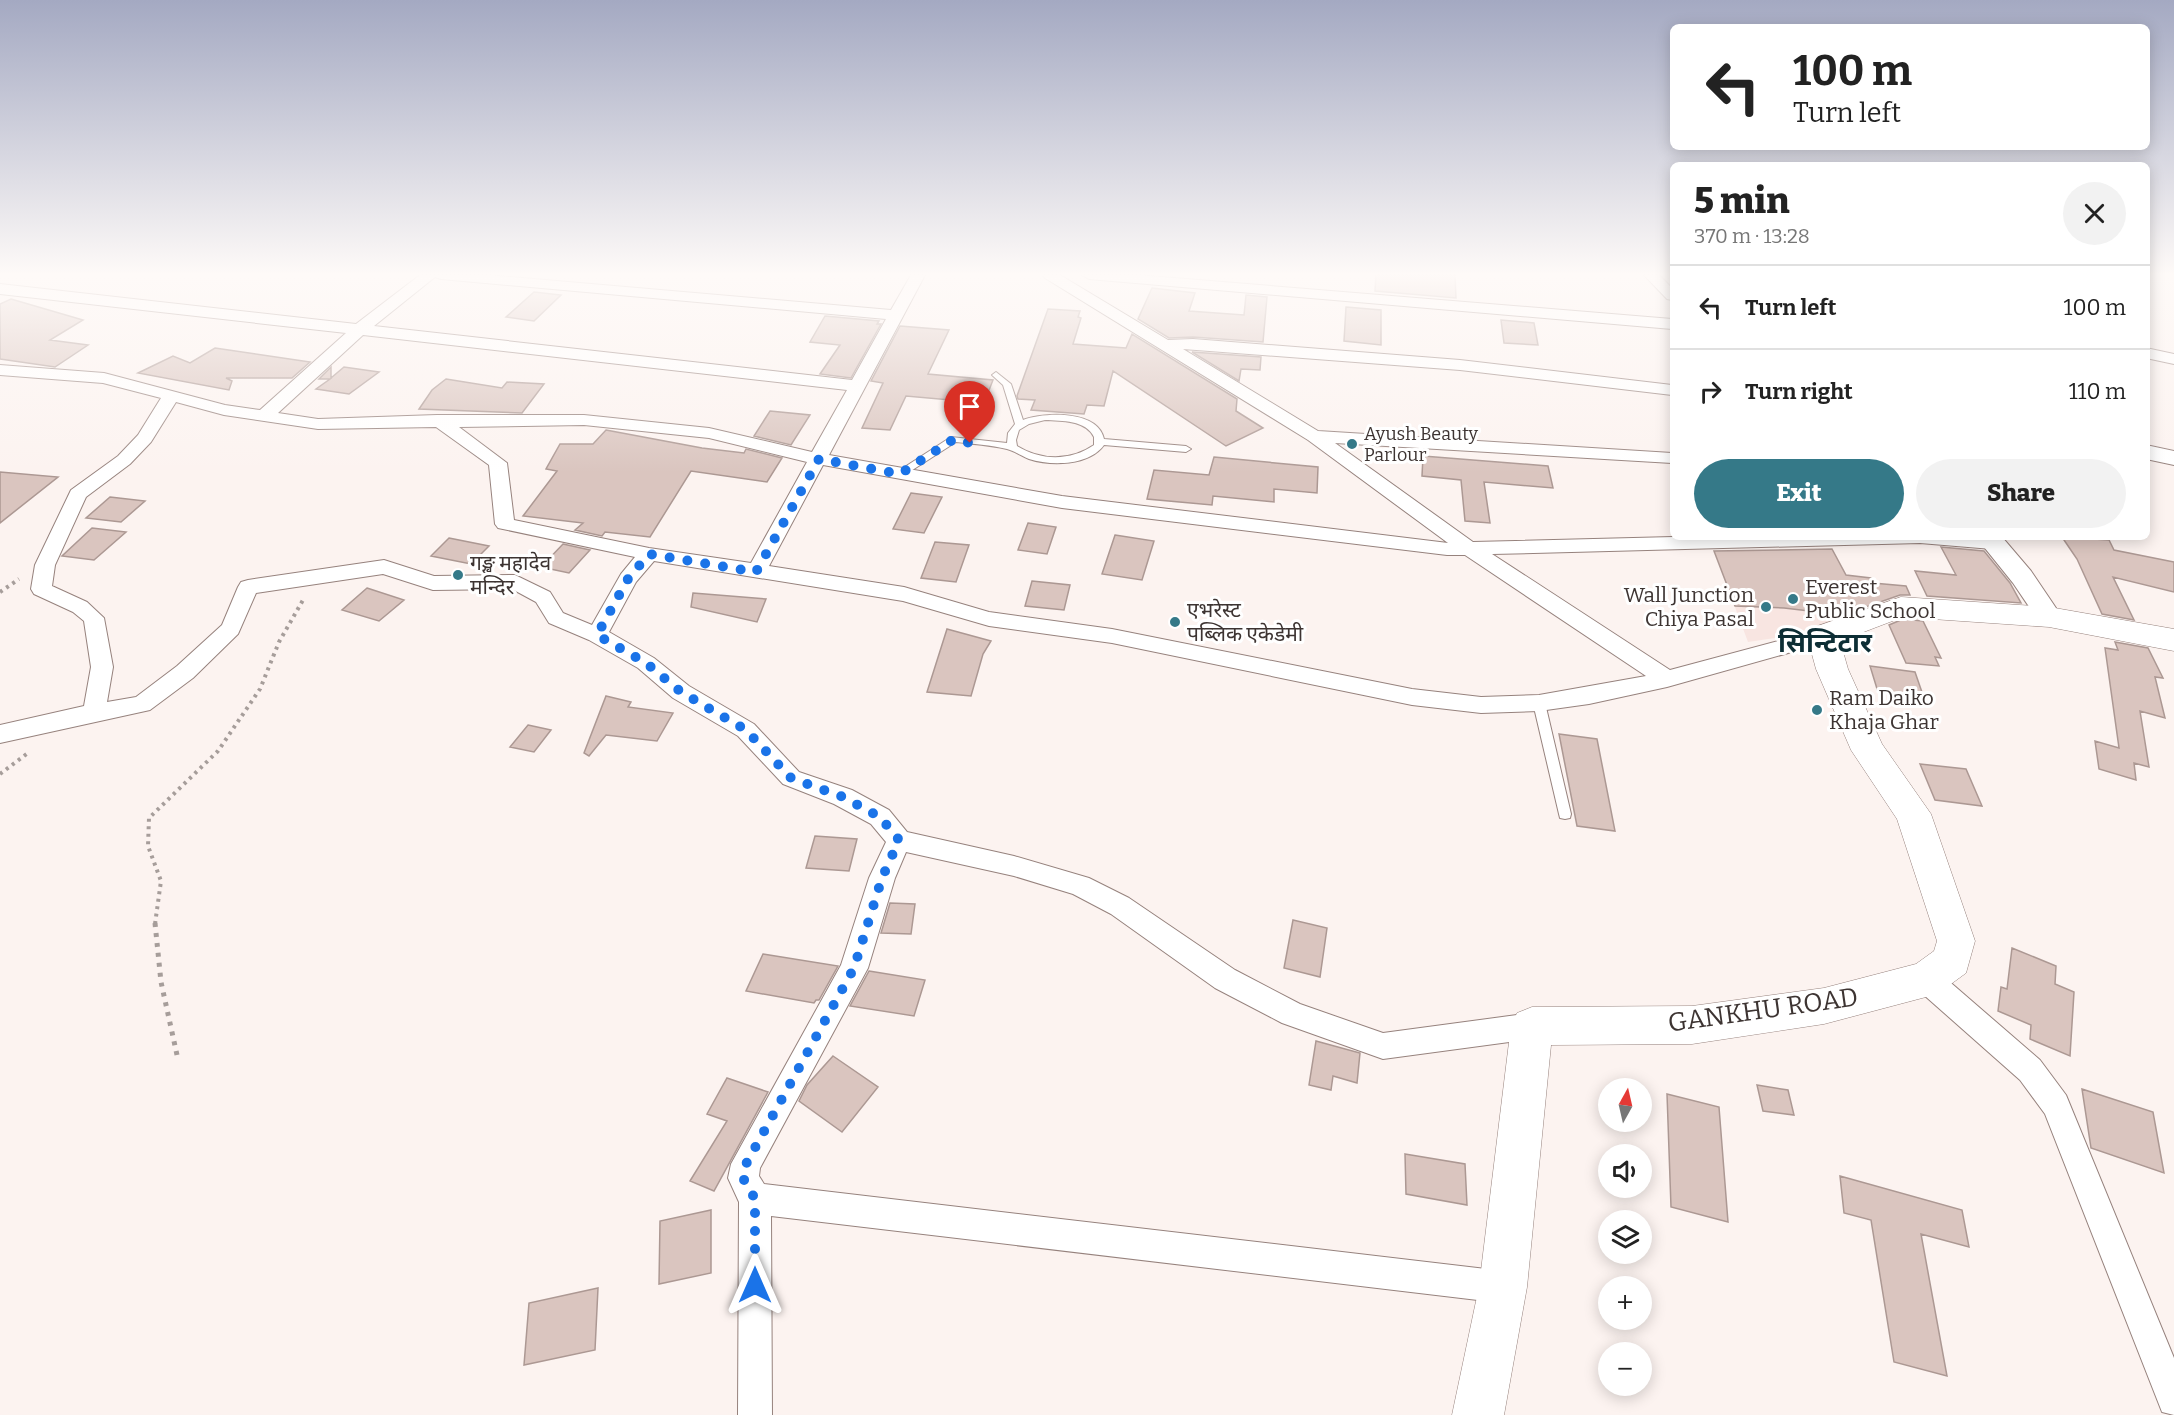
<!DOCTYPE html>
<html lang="en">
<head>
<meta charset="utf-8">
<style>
  :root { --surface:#fff; --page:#f2f2f2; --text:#222; --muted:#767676; --line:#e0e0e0; --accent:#357988 }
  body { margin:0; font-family:Bitter,"Noto Sans Devanagari",serif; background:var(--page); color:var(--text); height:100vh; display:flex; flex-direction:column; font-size:22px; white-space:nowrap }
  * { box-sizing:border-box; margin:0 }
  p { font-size:20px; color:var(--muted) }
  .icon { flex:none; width:33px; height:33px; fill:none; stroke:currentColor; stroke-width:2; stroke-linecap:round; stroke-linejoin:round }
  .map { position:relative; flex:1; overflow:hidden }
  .drawer { position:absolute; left:1670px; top:162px; width:480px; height:378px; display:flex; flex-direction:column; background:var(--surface); border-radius:9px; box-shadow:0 3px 15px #0003 }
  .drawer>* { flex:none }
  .guide { position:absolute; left:1670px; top:24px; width:480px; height:126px; border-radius:9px; box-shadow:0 3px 15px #0003; background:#fff; color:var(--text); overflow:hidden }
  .needle { width:39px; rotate:8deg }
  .fabs { position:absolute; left:1598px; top:1078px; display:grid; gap:12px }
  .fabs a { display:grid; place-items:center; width:54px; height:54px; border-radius:50%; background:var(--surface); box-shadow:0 3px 15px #0003; font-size:30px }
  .pin { position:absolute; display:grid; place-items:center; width:51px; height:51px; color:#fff; margin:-62px -26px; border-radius:50% 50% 50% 0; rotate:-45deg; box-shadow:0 0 6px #0007 }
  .pin .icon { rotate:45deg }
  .me { position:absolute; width:66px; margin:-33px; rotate:0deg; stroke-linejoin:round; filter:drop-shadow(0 0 4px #0008) }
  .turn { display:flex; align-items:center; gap:21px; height:126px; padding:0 24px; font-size:27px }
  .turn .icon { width:78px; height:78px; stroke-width:2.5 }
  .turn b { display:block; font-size:42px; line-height:51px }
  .round { display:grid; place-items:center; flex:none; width:63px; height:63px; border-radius:32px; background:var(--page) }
  .summary { display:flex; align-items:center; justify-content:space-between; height:102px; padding:0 24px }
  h1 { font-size:36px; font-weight:800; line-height:45px }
  .cta { display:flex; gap:12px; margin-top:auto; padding:12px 24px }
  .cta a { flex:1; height:69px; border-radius:36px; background:var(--accent); color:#fff; font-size:24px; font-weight:800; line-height:69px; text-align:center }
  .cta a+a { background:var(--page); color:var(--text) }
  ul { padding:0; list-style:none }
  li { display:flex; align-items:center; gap:18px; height:84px; padding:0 24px; border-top:2px solid var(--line) }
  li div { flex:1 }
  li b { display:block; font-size:22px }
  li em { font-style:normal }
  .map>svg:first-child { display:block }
  .built { fill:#f8e5e1 }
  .building { fill:#dac5bf; stroke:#ac9893; stroke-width:1.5 }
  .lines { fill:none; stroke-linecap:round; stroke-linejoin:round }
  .service-casing { stroke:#96827d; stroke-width:2 }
  .minor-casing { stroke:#96827d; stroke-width:2 }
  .tertiary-casing { stroke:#96827d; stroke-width:2 }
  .secondary-casing { stroke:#96827d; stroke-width:1 }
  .path-far1 { stroke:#a69d9a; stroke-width:4; stroke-dasharray:3 4.5; stroke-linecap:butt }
  .path { stroke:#a69d9a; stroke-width:5; stroke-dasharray:4 6; stroke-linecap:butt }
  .service { fill:#fff; fill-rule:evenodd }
  .minor { fill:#fff; fill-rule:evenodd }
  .tertiary { fill:#fff; fill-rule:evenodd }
  .secondary { fill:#fff; fill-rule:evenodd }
  .route { stroke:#1a73e8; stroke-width:10; stroke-dasharray:0 18 }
  .poi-dot { fill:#357988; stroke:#fff; stroke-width:2 }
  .labels { text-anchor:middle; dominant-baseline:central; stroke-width:6; stroke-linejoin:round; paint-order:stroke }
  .far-poi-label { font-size:18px; fill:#3d3432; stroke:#fff; text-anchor:start }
  .poi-label { font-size:21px; fill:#3d3432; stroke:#fff; text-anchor:start }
  .near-street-label { font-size:26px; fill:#3d3432; stroke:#fff }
  .district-label { font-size:27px; font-weight:bold; fill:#0d2e35; stroke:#fff }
</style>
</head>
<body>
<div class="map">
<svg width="2174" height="1415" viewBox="0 0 2174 1415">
  <rect width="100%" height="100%" fill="#fcf3f0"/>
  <!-- built -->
  <path class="built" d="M1832,549l30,76 -114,17 -34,-91z"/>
  <!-- building -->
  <path class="building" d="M1376,275h79l1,23 -81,-7z
    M1152,288l43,5 -6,18 55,4 2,-20 21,2 -4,45 -70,-5 -24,1 -31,-19z
    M534,292l27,3 -27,26 -28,-4z
    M11,299l72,21 -33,20 38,5 -33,22 -55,-8v-55z
    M1346,307l35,3v35l-37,-4z
    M1048,309l32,2 -2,6 3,1 -8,26 53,4 6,-14 105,65 -1,12 27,17 -37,18 -113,-75 -9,35 -17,-1 -3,9 -53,-4 4,-10 -17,-1 -1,-3z
    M825,316l54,5 -2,3h4l-30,54 -31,-4 20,-29 -30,-3z
    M1501,320l33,3 4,22 -34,-2z
    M900,326l49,4 -21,44 65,6 -9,23 -78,-7 -16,34 -28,-2 21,-45 -12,-2z
    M215,348l95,14 -18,16h-66l6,3 -3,9 -91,-17 35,-17 17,7z
    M1192,352l69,5 -1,13 -19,-1 -2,12z
    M331,367v11l13,-11 35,5 -30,22 -33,-5 14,-10h-11z
    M446,379l56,9 5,-6 37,2 -22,29 -103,-4 13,-19z
    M770,411l40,4 -19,30 -37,-9z
    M606,430l96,18 42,5 2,-4 36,9 -15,24 -76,-11 -41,66 -45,-5 -3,4 -27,-6 8,-7 -60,-7 34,-45 -11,-2 14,-25h33z
    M1423,456l125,10 5,22 -69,-6 6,41 -25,-2 -4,-41 -39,-4z
    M1214,457l104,10 -1,26 -43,-4v13l-61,-6 -1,9 -65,-6 7,-29 55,5z
    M0,472l58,5 -58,46z
    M911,493l31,4 -18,36 -31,-4z
    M110,497l35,4 -24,21 -35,-4z
    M1028,523l28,4 -9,27 -29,-4z
    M92,528l34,4 -32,28 -32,-4z
    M1115,535l39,6 -12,39 -40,-6z
    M2062,537l47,3 5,10 60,12v30l-61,-15 21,43 -32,-6 -25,-55z
    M449,538l40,8 -18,18 -40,-8z
    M935,542l34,3 -13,37 -35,-4z
    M563,544l27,6 -21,23 -28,-6z
    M1941,547l43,4 26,32 11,20 -94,-7 -12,-25 41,4z
    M1832,549l14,26 25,3 2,5 33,3 4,9h-10l-57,20 -59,-7 -49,-2 -21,-55z
    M1032,581l38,4 -6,25 -39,-4z
    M367,588l37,12 -25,21 -37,-11z
    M693,593l73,6 -9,23 -66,-15z
    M1903,619l20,2 18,37 -6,-1 4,9 -33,-3 -17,-38z
    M947,629l44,12 -8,13 -12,42 -44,-4z
    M2115,642l33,6 15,30 -8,-1 10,41 -25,-7 9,56 -15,-4 2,17 -37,-11 -4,-28 24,7 -14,-100 13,2z
    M1870,666l45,6 9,26 -46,-6z
    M606,696l25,6 -3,5 45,6 -16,28 -51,-6 -17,21 -5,-3z
    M528,725l23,5 -17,22 -24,-5z
    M1559,734l38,5 18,92 -38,-5z
    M1920,764l46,5 16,37 -47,-6z
    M815,836l42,3 -8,32 -43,-3z
    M890,903l25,1 -4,30 -30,-1z
    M1293,920l34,8 -7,49 -36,-9z
    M2012,948l44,18 -1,18 19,8 -4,64 -40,-17 1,-14 -33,-14 3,-24 6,2z
    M763,954l75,12 -19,34h-3l-2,3 -68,-12z
    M869,971l56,9 -11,36 -64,-10z
    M1316,1041l44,12 -3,30 -24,-7 -2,14 -22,-5z
    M833,1056l45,31 -36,45 -43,-31 8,-16z
    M727,1078l41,14 -54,99 -24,-10 37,-60 -20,-7z
    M1757,1085l31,5 6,25 -31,-4z
    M2082,1089l71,23 11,61 -73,-25z
    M1667,1094l52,13 9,115 -57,-15z
    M1405,1154l60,10 2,41 -61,-11z
    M1840,1176l122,34 7,37 -48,-13 26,142 -53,-14 -23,-142 -27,-7z
    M711,1210v63l-52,11 1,-63z
    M598,1288l-3,62 -71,15 5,-62z"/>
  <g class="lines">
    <!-- service casing -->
    <g class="service-casing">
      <path id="service" d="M996,372l15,12 12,36c22,-8 75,-10 81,19l82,7 5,3 -5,3 -82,-7c-15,21 -53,21 -75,14 -8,-3 -14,-8 -22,-10 -16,-4 -34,-5 -51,-7l-53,34h-6v-4l54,-35 56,6 1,-10 7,-9 -12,-39 -11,-10zM1045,420c17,1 41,0 49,17v8c-23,16 -53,16 -77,1l-1,-6 3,-10 10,-6z
        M1539,699l6,4 26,111 -1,4 -5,1 -5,-1 -1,-4 -26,-111z"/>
    </g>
    <!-- minor casing -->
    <g class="minor-casing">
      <path id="minor" d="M420,275h67l404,35 20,-35h14l-96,180 233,41 386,47 -140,-103 -263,-162 -2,-3h17l108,65 25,-1 267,21 212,25v10l-212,-25 -277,-21 135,82 354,22v10l-337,-20 138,99 200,-5h320l9,6 -3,4 -7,2 -72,-6 -428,11 178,116 153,-41 8,2 3,5 -3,5 -164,46 -78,17 -50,7 -58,2 -69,-8 -300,-62 -123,-17 -86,-25 -249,-40 -18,21 -27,50 45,26 35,28 65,38 45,48 53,18 37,20 18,22 107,24 75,22 40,20 106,72 65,34 83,29 149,-20 10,4 4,9 -4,9 -10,4 -149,20 -101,-36 -67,-35 -104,-74 -38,-20 -59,-18 -108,-24 -11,26 -27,90 -108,200 -1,8 5,8 739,87 12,4 4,12 -4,12 -12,4 -732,-87 1,199h-34l1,-213 -11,-24 3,-14 110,-199 28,-87 17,-36 -15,-18 -37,-20 -51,-20 -45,-48 -65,-38 -35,-30 -49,-28 -40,-17 -13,-21 -24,-13 -79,1 -50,-16 -127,19 -18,41 -45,44 -43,32 -150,33v-18l84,-19 7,-39 -7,-46 -11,-9 -39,-18 -3,-5 4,-24 36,-75 47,-34 20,-21 23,-37 -58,-15 -103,-8v-10l104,8 121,32 35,5 86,-77 -346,-39v-10l356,40zM435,277l6,2 445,40 -34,61 -478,-54zM363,335l484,55 -35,62 -103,-24 -125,-13h-147l-119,4 -40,-6zM176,402l48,13 94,14 118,-2 53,38 6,59 3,4 137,29 -14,17 -29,51 -29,-12 -13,-21 -35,-17 -81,1 -50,-16 -136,20 -7,2 -3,5 -16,38 -45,41 -41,31 -29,5 6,-35 -9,-49 -17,-16 -35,-16 3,-21 31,-68 44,-33 21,-22zM584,425l125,13 98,24 -56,101 -102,-15 -135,-28 -7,-57 -48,-36zM823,465l239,43 385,47h18l181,121 -107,19 -58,2 -69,-8 -300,-60 -123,-17 -85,-25 -135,-21z
        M1082,275h55l535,44v10l-583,-50z
        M1644,275h15l13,13v12l-5,-1z
        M2146,348l28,6v10l-28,-6z
        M1926,967l10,3 104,90 26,35 108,263v57l-12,-3 -117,-298 -25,-34 -104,-92 -4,-9 4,-9z"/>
    </g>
    <!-- tertiary casing -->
    <g class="tertiary-casing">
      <path id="tertiary" d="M2146,445l28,6v14l-28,-6z
        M1976,537h26l29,34 27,40 4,6 -4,6 -9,3 -9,-3 -27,-40z"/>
    </g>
    <!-- secondary casing -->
    <g class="secondary-casing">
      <path id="secondary" d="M1901,597l148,10 125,22v22l-125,-24 -146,-10 -63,24 8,28 34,75 49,70 44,127 -9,32 -26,19 -14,5 -102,27 -132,20 -141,1 -24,242 -23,128h-52l27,-128 32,-261 6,-13 15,-6 160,-1 132,-18 92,-24 18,-13 3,-10 -40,-122 -46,-69 -35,-81 -9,-33 5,-8z"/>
    </g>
    <!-- path-far1 -->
    <path class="path-far1" d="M0,592l19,-13
      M0,774l28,-21
      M155,924l6,-43 -13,-35 1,-28 69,-67 42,-62 19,-47 24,-42"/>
    <!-- path -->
    <path class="path" d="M155,923l6,59 16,73"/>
    <!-- service -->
    <use href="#service" class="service"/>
    <!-- minor -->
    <use href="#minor" class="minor"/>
    <!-- tertiary -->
    <use href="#tertiary" class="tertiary"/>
    <!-- secondary -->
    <use href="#secondary" class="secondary"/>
  </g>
  <!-- sky -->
  <linearGradient id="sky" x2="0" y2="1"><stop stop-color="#a4a9c2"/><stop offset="0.58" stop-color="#fefaf8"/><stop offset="1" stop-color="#fefaf8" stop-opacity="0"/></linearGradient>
  <rect width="2174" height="473" fill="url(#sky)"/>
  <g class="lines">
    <!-- route -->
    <path class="route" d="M755,1285v-86l-12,-21 3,-14 108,-196 28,-90 17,-38 -19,-23 -37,-20 -52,-19 -45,-48 -65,-38 -35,-29 -49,-28 31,-56 21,-25 107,18 63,-113 81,15 54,-35 16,4"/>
  </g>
  <!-- markers -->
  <g class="poi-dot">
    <circle cx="1352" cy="444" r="6"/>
    <circle cx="458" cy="575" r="6"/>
    <circle cx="1793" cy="599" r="6"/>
    <circle cx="1766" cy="607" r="6"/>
    <circle cx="1175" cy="622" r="6"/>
    <circle cx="1817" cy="710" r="6"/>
  </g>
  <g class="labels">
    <!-- far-poi labels -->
    <g class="far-poi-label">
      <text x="1364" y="434">Ayush Beauty<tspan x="1364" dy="21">Parlour</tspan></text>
    </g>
    <!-- poi labels -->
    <g class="poi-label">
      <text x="470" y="563">गङ्खु महादेव<tspan x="470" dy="24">मन्दिर</tspan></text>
      <text x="1805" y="587">Everest<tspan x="1805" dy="24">Public School</tspan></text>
      <text x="1754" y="595" text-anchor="end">Wall Junction<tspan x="1754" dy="24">Chiya Pasal</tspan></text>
      <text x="1187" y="610">एभरेस्ट<tspan x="1187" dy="24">पब्लिक एकेडेमी</tspan></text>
      <text x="1829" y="698">Ram Daiko<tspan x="1829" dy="24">Khaja Ghar</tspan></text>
    </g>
    <!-- near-street labels -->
    <g class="near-street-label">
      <text transform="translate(1763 1010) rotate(-8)">GANKHU ROAD</text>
    </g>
    <!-- district labels -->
    <g class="district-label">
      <text x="1825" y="643">सिन्टिटार</text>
    </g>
  </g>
</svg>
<div class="fabs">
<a><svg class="needle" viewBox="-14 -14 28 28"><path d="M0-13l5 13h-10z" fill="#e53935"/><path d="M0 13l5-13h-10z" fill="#767676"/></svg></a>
<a><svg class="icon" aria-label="sound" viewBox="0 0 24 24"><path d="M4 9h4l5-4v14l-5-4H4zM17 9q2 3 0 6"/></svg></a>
<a><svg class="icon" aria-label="layers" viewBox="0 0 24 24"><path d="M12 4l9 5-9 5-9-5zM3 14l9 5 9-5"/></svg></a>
<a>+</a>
<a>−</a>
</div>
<div class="pin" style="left:970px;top:443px;background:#d93025"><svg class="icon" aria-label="arrive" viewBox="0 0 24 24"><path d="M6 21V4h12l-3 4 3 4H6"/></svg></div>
<svg class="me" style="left:755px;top:1285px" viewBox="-20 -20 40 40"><path d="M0-17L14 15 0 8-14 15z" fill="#1a73e8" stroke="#fff" stroke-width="4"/></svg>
<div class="guide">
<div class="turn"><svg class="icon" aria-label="left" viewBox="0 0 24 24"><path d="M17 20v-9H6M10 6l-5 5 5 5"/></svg><div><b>100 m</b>Turn left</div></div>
</div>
<section class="drawer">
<div class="summary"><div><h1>5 min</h1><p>370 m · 13:28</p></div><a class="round"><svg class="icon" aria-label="close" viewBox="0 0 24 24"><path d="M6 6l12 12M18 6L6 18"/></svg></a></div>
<ul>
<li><svg class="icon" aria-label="left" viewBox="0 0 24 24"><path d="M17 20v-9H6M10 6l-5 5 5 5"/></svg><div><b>Turn left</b></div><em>100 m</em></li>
<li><svg class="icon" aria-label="right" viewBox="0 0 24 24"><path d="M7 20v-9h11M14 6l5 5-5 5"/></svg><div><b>Turn right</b></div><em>110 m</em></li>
</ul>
<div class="cta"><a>Exit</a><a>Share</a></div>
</section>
</div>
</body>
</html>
